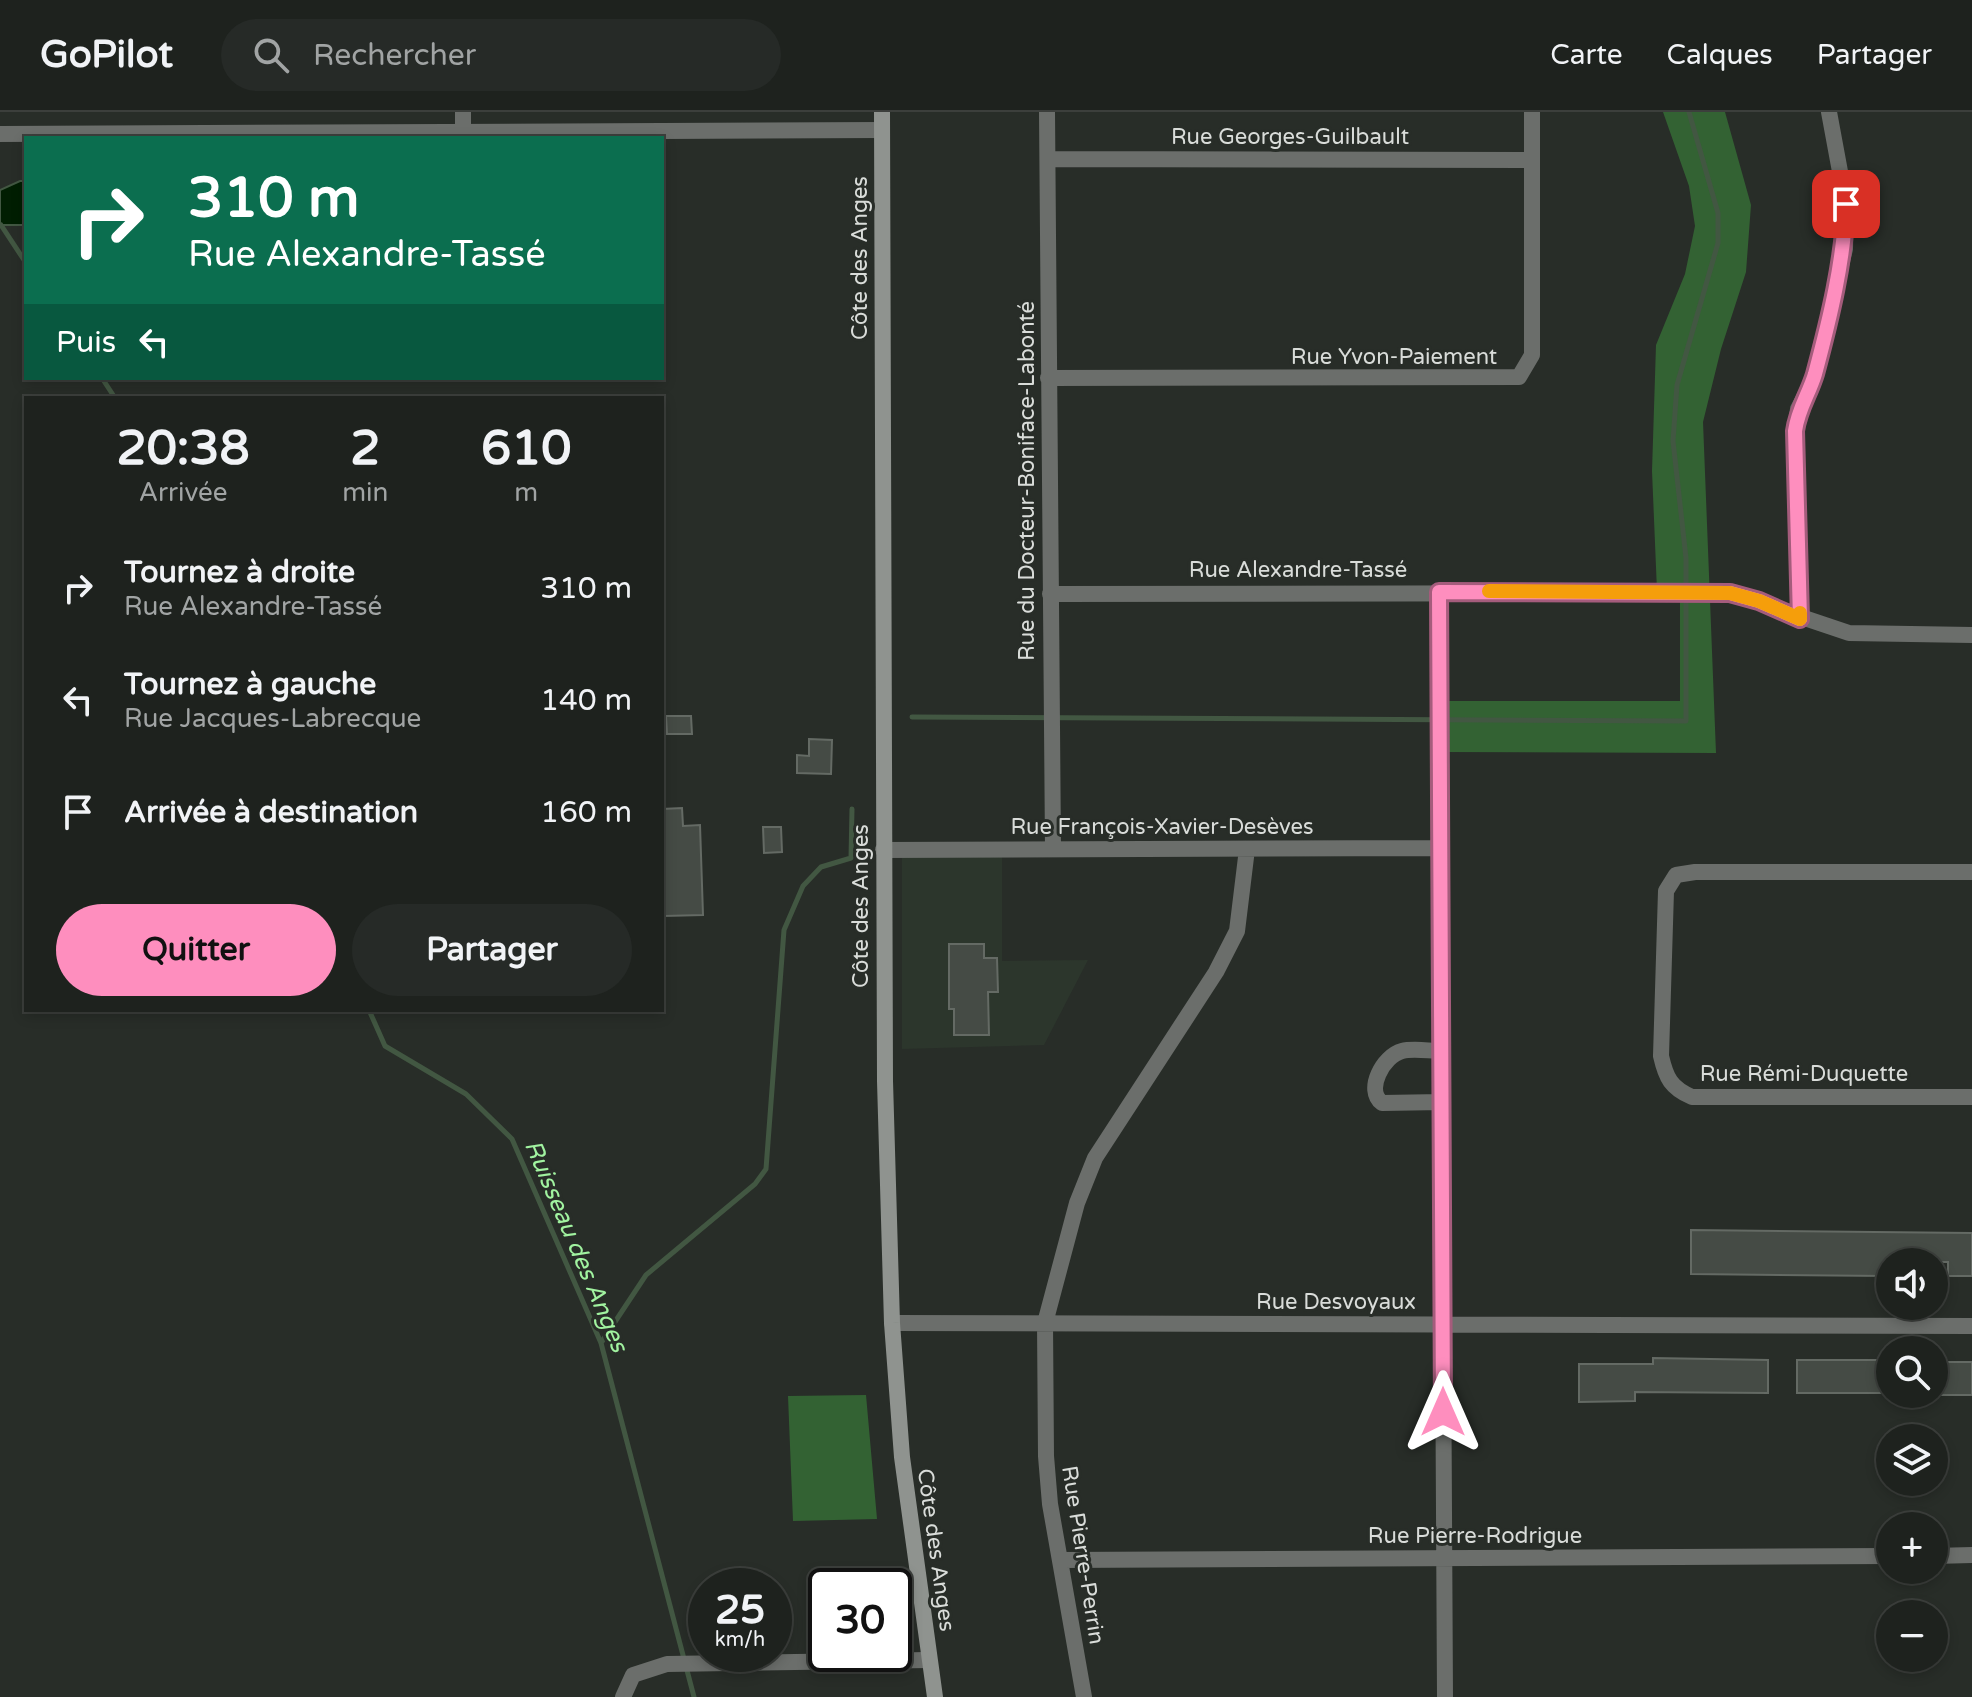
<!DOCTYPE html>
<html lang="fr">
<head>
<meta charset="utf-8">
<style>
  :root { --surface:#1e221e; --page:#262a27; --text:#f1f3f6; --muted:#a1a4a4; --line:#3c3f3c; --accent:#fe8ebe }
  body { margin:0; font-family:"Varela Round",sans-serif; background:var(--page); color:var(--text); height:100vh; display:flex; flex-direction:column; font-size:30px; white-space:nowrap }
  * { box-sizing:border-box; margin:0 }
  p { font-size:26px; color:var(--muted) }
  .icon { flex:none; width:44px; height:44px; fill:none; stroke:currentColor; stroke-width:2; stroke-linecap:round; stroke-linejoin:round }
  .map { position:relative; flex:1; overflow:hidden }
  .panel { position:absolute; left:24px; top:284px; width:640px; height:616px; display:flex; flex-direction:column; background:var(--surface); border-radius:0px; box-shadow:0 4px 12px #0003,0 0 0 2px var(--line) }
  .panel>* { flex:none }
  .banner { position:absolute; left:24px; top:24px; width:640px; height:244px; border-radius:0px; box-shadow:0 4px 12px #0003,0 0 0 2px var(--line); background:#0b6e4f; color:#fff; overflow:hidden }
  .fabs { position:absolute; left:1876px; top:1136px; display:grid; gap:16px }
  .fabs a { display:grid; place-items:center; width:72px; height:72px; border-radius:50%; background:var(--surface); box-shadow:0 4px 12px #0003,0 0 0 2px var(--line); font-size:40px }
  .speed { position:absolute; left:688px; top:1456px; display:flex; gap:16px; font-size:40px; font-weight:700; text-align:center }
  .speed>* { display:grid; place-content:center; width:104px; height:104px; border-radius:50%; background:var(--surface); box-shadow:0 4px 12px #0003,0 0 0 2px var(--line); line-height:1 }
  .speed small { font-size:20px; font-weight:400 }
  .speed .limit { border:4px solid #111; border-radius:12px; background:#fff; color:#111 }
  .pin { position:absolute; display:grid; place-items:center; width:68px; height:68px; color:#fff; margin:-34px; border-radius:16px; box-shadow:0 4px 12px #0006 }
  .me { position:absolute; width:88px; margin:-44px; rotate:0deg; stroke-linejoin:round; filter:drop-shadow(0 0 6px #0008) }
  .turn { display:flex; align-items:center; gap:28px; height:168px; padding:0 32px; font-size:36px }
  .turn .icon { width:104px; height:104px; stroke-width:2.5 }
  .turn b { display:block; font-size:56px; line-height:68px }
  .then { display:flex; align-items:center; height:76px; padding:0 32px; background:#0003; gap:16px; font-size:30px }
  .eta { display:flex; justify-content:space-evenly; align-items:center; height:136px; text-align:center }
  .eta b { font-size:48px; font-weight:800; line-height:56px }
  .action { display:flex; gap:16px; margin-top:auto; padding:16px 32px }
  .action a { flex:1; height:92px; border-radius:48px; background:var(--accent); color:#111; font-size:32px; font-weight:800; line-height:92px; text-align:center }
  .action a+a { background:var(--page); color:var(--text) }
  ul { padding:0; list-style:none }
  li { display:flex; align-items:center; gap:24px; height:112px; padding:0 32px }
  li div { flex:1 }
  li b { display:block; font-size:30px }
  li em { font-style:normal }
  header { display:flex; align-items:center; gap:48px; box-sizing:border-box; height:112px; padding:0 40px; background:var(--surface); border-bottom:2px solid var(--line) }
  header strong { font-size:38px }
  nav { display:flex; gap:44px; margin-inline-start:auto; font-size:28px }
  .search { width:560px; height:72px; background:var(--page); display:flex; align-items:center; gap:20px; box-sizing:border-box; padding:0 28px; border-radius:44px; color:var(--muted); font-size:30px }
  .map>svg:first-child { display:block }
  .built { fill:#2c362c }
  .green { fill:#336233 }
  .water { fill:#011e02; stroke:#425742; stroke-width:2 }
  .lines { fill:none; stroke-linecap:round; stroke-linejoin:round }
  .stream { stroke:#425742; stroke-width:5 }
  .building { fill:#454b45; stroke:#646a64; stroke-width:2 }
  .street { stroke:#6b6e6b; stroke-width:16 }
  .secondary { stroke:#8f938f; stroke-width:16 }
  .route-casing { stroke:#a55c7c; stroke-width:20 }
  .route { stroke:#fe8ebe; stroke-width:14 }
  .slow { stroke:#f59e0b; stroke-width:14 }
  .labels { text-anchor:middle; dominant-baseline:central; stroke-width:6; stroke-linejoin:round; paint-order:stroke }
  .street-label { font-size:22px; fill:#d9dcd9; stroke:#282d28 }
  .water-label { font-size:24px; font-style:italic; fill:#a1f3a0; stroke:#282d28 }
</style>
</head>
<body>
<header>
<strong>GoPilot</strong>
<div class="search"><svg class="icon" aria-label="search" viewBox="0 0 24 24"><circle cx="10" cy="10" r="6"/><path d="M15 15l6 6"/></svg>Rechercher</div>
<nav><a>Carte</a><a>Calques</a><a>Partager</a></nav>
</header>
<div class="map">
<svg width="1972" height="1585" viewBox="0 0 1972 1585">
  <rect width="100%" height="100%" fill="#282d28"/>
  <!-- built -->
  <path class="built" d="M1002,738v111l86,-1 -44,85 -142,4v-195z"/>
  <!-- green -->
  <path class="green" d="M1663,0h62l26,93 -5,67 -25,77 -18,73 13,331 -276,-1v-51h240v-110h-23l-5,-120 4,-126 29,-71 10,-48 -6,-40z
    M866,1283l11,124 -84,2 -5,-125z"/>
  <!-- water -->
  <path class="water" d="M20,69h6v44h-26v-35z"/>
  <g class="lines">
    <!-- stream -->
    <path class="stream" d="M1,113l25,38
      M102,266l13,20
      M912,605l774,4v-163l-13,-117 4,-56 41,-142v-30l-29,-101
      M369,898l16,36 81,48 46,45 89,204 93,354
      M601,1231l45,-68 109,-91 11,-15 18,-239 19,-44 18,-19 30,-9 1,-49"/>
  </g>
  <!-- building -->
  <path class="building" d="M666,604h25l1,18h-25z
    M809,627l23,1 -1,34 -34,-1v-18l12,1z
    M682,696l1,18 17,-1 3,90 -39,1 -2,-107z
    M763,715h18l1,25 -18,1z
    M949,832h35v14h13l1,34h-10l1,43h-35v-26h-5z
    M1691,1118l281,3v43h-24v-14h-62v14l-195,-2z
    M1653,1246l115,2v33l-133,-1v9l-56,1v-38h74z
    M1797,1248h93v33h-93z
    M1941,1250h31v33h-30z"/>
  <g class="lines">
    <!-- street -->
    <path class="street" d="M463,0v20
      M1047,0l6,737
      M0,22l882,-4
      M1048,47l484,1
      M1048,266l471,-1 13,-22v-243
      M1439,480l6,1105
      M1050,482l680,-1 119,40 123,2
      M1800,507l-5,-188 3,-22 16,-31 31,-129 1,-45 -17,-92
      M883,738l557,-2
      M1972,760h-277l-19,3 -10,16 -5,165c5,22 10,32 31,41h280
      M1441,939c-12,0 -28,-3 -39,0 -19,5 -37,39 -20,52l60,-1
      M892,1211l1080,3
      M1934,1444l38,-1
      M1060,1448l830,-4
      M623,1585l10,-22 34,-11 262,-4
      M1084,1585l-34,-193 -4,-48 -1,-133 32,-120 18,-45 121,-186 21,-41 10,-82"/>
    <!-- secondary -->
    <path class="secondary" d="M882,0l3,969 7,242 10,134 33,240"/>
  </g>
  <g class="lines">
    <!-- route casing -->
    <g class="route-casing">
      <path id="route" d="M1443,1300l-4,-820 291,1 29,8 41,18 -5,-188c3,-22 14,-37 20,-57 15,-56 29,-113 31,-170"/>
    </g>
    <!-- route -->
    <use href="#route" class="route"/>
    <!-- slow -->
    <path class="slow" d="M1489,479l241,2 29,8 41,18v-6"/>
  </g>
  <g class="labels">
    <!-- street labels -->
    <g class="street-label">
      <text x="1290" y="25">Rue Georges-Guilbault</text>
      <text transform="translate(860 146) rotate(-90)">Côte des Anges</text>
      <text x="1394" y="245">Rue Yvon-Paiement</text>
      <text transform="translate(1027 369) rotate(-90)">Rue du Docteur-Boniface-Labonté</text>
      <text x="1298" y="458">Rue Alexandre-Tassé</text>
      <text x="1162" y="715">Rue François-Xavier-Desèves</text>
      <text transform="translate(861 794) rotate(-90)">Côte des Anges</text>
      <text x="1804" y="962">Rue Rémi-Duquette</text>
      <text x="1336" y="1190">Rue Desvoyaux</text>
      <text x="1475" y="1424">Rue Pierre-Rodrigue</text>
      <text transform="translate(936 1438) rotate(82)">Côte des Anges</text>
      <text transform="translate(1083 1443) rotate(81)">Rue Pierre-Perrin</text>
    </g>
    <!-- water labels -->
    <g class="water-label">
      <text transform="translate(576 1134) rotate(67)">Ruisseau des Anges</text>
    </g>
  </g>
</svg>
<div class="fabs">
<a><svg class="icon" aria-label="sound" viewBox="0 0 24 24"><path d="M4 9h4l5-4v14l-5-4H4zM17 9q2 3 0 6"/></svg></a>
<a><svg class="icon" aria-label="search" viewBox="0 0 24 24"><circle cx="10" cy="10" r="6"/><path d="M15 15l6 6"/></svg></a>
<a><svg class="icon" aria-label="layers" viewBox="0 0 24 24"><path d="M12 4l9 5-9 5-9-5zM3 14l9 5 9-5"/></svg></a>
<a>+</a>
<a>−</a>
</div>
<div class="speed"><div>25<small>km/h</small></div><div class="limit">30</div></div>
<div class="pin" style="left:1846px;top:92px;background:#d93025"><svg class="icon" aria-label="arrive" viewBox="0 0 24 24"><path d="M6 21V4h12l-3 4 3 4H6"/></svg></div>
<svg class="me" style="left:1443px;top:1300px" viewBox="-20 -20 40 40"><path d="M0-17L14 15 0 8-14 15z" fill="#fe8ebe" stroke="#fff" stroke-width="4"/></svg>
<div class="banner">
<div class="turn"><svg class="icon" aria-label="right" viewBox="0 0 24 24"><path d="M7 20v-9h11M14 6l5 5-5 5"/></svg><div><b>310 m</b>Rue Alexandre-Tassé</div></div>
<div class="then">Puis<svg class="icon" aria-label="left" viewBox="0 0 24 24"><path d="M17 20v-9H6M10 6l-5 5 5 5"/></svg></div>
</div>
<section class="panel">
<div class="eta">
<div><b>20:38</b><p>Arrivée</p></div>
<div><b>2</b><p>min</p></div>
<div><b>610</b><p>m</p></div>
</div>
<ul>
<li><svg class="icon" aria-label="right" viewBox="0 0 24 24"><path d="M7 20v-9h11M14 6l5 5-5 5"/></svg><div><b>Tournez à droite</b><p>Rue Alexandre-Tassé</p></div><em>310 m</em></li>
<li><svg class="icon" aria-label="left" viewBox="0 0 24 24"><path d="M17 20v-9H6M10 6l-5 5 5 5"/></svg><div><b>Tournez à gauche</b><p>Rue Jacques-Labrecque</p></div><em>140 m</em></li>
<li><svg class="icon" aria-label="arrive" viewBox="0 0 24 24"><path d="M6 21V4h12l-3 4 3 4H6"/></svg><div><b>Arrivée à destination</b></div><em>160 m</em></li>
</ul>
<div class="action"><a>Quitter</a><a>Partager</a></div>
</section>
</div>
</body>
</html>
